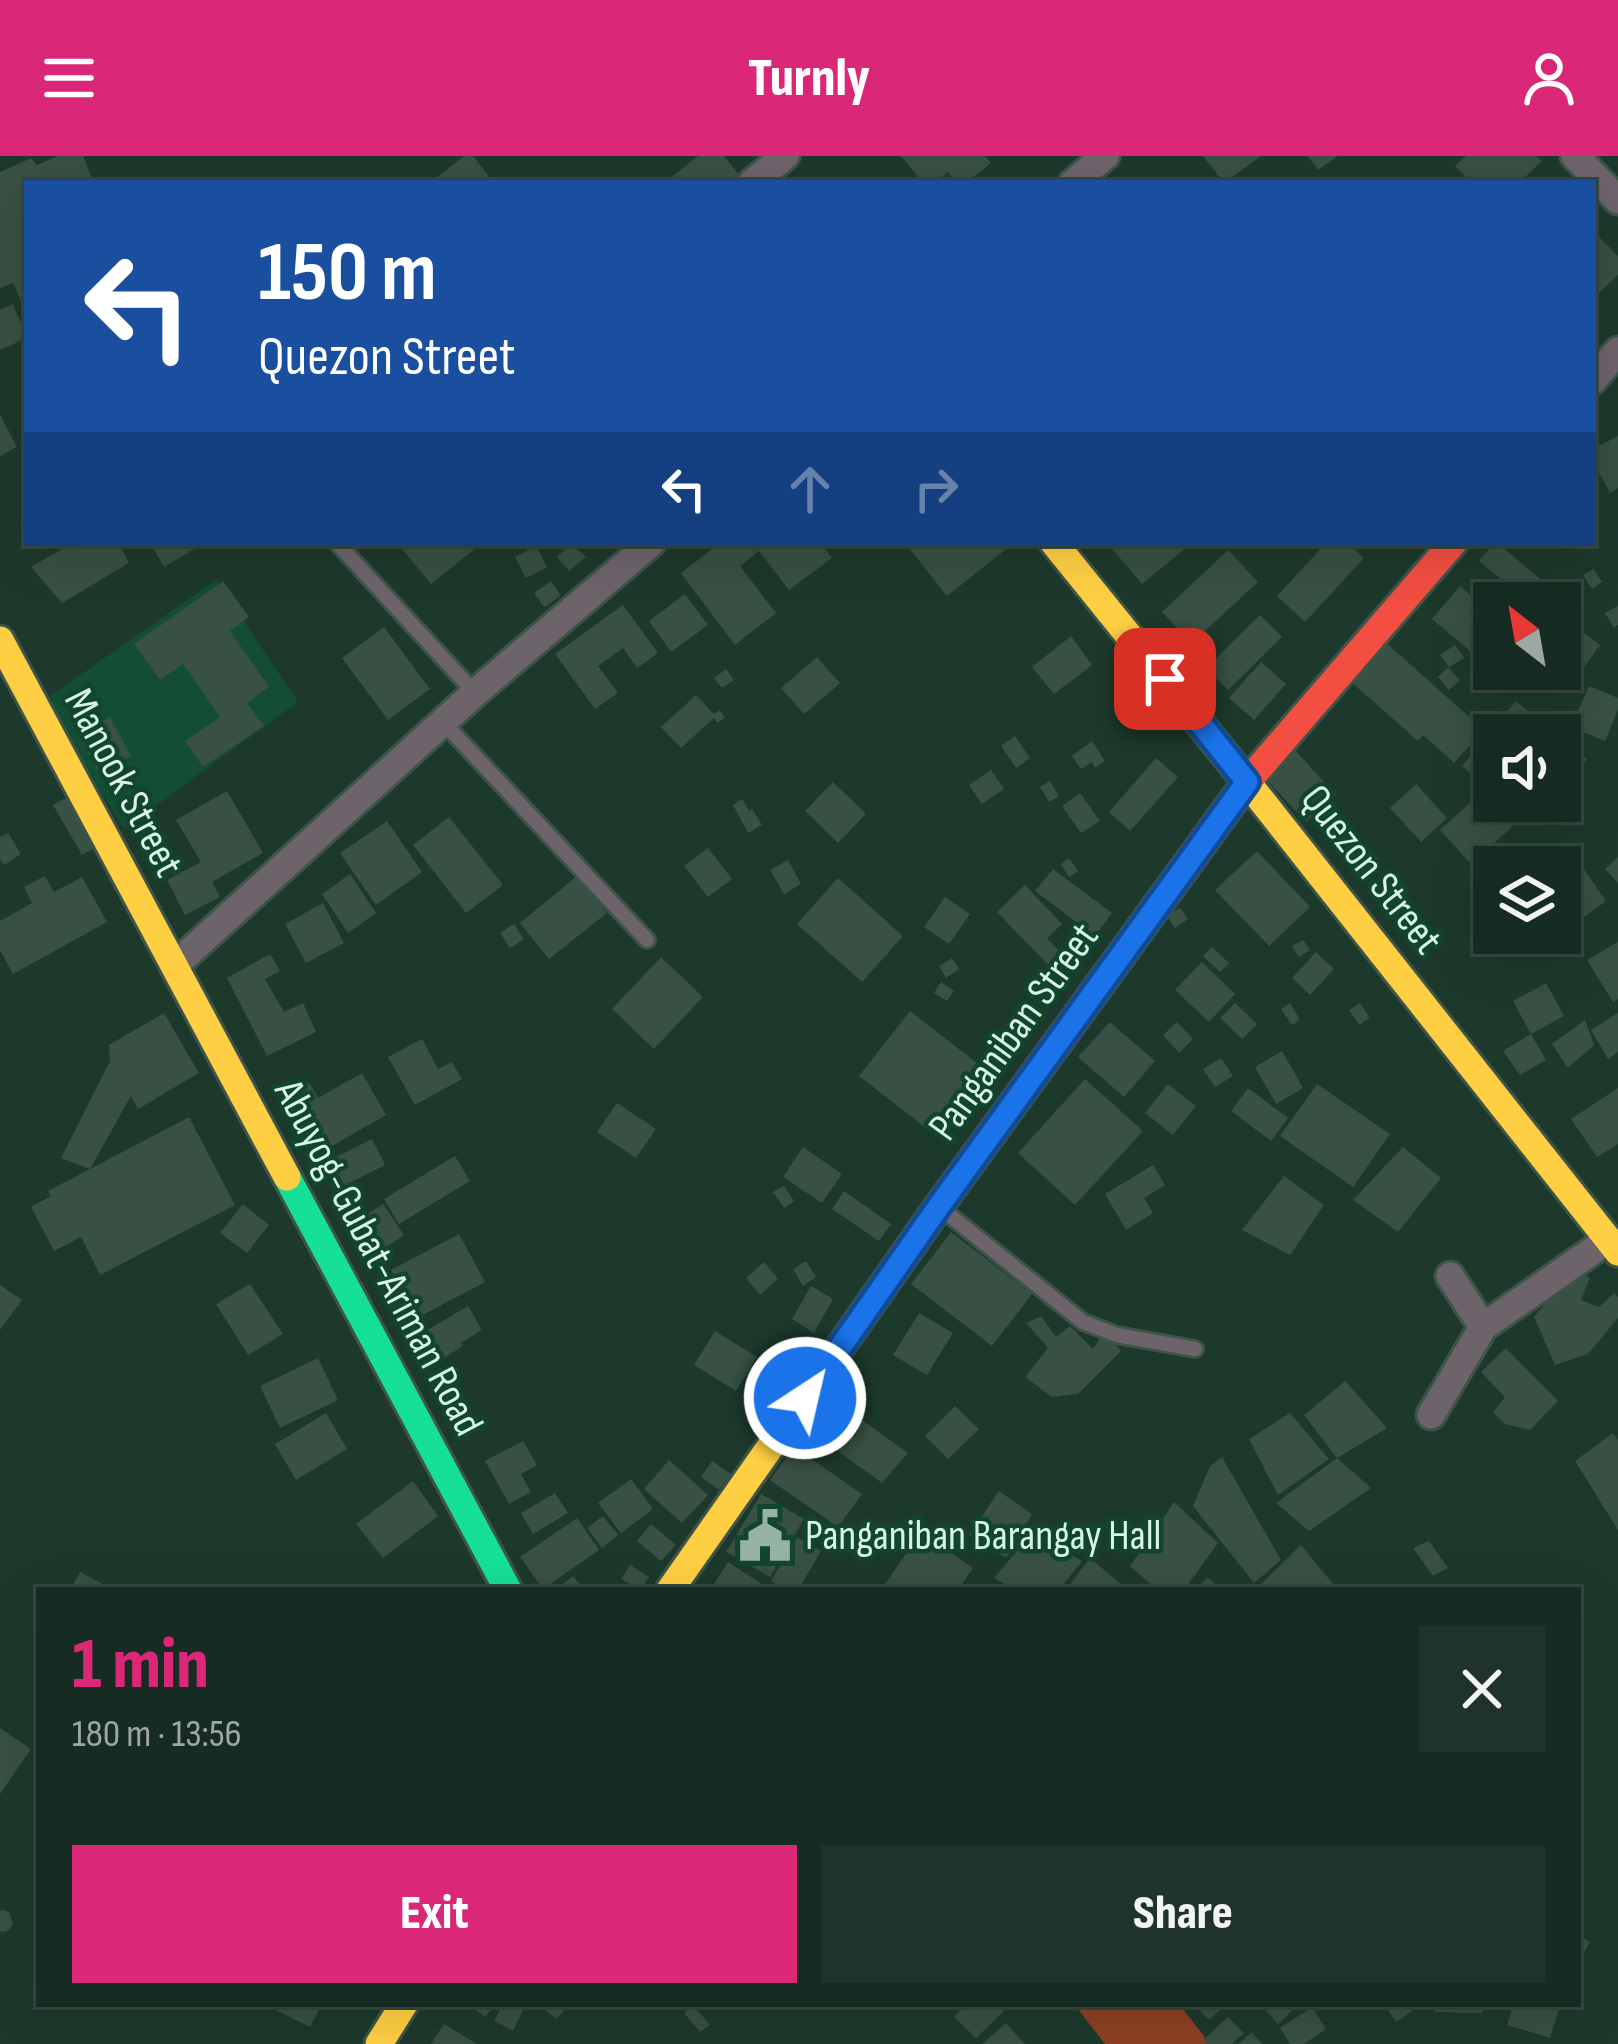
<!DOCTYPE html>
<html lang="en">
<head>
<meta charset="utf-8">
<style>
  :root { --surface:#162b21; --page:#1f332a; --text:#f1f3f6; --muted:#9ea7a5; --line:#35473f; --accent:#db2777 }
  body { margin:0; font-family:"Sofia Sans Condensed",sans-serif; background:var(--page); color:var(--text); height:100vh; display:flex; flex-direction:column; font-size:45px; white-space:nowrap }
  * { box-sizing:border-box; margin:0 }
  p { font-size:39px; color:var(--muted) }
  .icon { flex:none; width:66px; height:66px; fill:none; stroke:currentColor; stroke-width:2; stroke-linecap:round; stroke-linejoin:round }
  .map { position:relative; flex:1; overflow:hidden }
  .sheet { position:absolute; left:36px; top:1431px; width:1545px; height:420px; display:flex; flex-direction:column; background:var(--surface); border-radius:0px; box-shadow:0 12px 48px #0002,0 0 0 3px var(--line) }
  .sheet>* { flex:none }
  .top-card { position:absolute; left:24px; top:24px; width:1572px; height:366px; border-radius:0px; box-shadow:0 12px 48px #0002,0 0 0 3px var(--line); background:#1a4fa0; color:#fff; overflow:hidden }
  .needle { width:78px; rotate:329deg }
  .controls { position:absolute; left:1473px; top:426px; display:grid; gap:24px }
  .controls a { display:grid; place-items:center; width:108px; height:108px; border-radius:0px; background:var(--surface); box-shadow:0 12px 48px #0002,0 0 0 3px var(--line); font-size:60px }
  .pin { position:absolute; display:grid; place-items:center; width:102px; height:102px; color:#fff; margin:-51px; border-radius:24px; box-shadow:0 6px 18px #0006 }
  .me { position:absolute; width:132px; margin:-66px; rotate:35deg; stroke-linejoin:round; filter:drop-shadow(0 0 9px #0008) }
  .turn { display:flex; align-items:center; gap:42px; height:252px; padding:0 36px; font-size:54px }
  .turn .icon { width:156px; height:156px; stroke-width:2.5 }
  .turn b { display:block; font-size:84px; line-height:102px }
  .lanes { display:flex; align-items:center; height:114px; padding:0 36px; background:#0003; justify-content:center; gap:60px; direction:ltr }
  .lanes .off { opacity:.35 }
  .round { display:grid; place-items:center; flex:none; width:126px; height:126px; border-radius:0px; background:var(--page) }
  .summary { display:flex; align-items:center; justify-content:space-between; height:204px; padding:0 36px }
  h1 { font-size:72px; font-weight:800; line-height:90px; color:var(--accent) }
  .cta { display:flex; gap:24px; margin-top:auto; padding:24px 36px }
  .cta a { flex:1; height:138px; border-radius:0px; background:var(--accent); color:#fff; font-size:48px; font-weight:800; line-height:138px; text-align:center }
  .cta a+a { background:var(--page); color:var(--text) }
  header { display:flex; justify-content:space-between; align-items:center; height:156px; padding:0 36px; background:var(--accent); color:#fff; font-size:54px; font-weight:800 }
  .map>svg:first-child { display:block }
  .built { fill:#134d33 }
  .green { fill:#8d4022 }
  .building { fill:#395044 }
  .lines { fill:none; stroke-linecap:round; stroke-linejoin:round }
  .lane-casing { stroke:#3e5449; stroke-width:20 }
  .street-casing { stroke:#3e5449; stroke-width:33 }
  .fast-casing { stroke:#3e5449; stroke-width:33 }
  .slow-casing { stroke:#3e5449; stroke-width:33 }
  .jam-casing { stroke:#3e5449; stroke-width:33 }
  .lane { stroke:#6d646b; stroke-width:14 }
  .street { stroke:#6d646b; stroke-width:27 }
  .fast { stroke:#16e098; stroke-width:27 }
  .slow { stroke:#ffcf43; stroke-width:27 }
  .jam { stroke:#f24e42; stroke-width:27 }
  .route-casing { stroke:#114b97; stroke-width:30 }
  .route { stroke:#1a73e8; stroke-width:21 }
  .labels { text-anchor:middle; dominant-baseline:central; stroke-width:9; stroke-linejoin:round; paint-order:stroke }
  .street-label { font-size:42px; fill:#d9f4e3; stroke:#11452d }
  .poi-label { font-size:42px; fill:#d9f4e3; stroke:#11452d; text-anchor:start }
</style>
</head>
<body>
<header><svg class="icon" aria-label="menu" viewBox="0 0 24 24"><path d="M4 6h16M4 12h16M4 18h16"/></svg>Turnly<svg class="icon" aria-label="person" viewBox="0 0 24 24"><circle cx="12" cy="8" r="4"/><path d="M4 21q1-7 8-7t8 7"/></svg></header>
<div class="map">
<svg width="1618" height="1888" viewBox="0 0 1618 1888">
  <rect width="100%" height="100%" fill="#1d392c"/>
  <!-- built -->
  <path class="built" d="M216,424l82,122 -174,127 -81,-128z"/>
  <!-- green -->
  <path class="green" d="M1074,1848h105l31,40h-105z"/>
  <!-- building -->
  <path class="building" d="M58,0h25l11,27h-67v132l-14,-32 -13,5v-116l31,-14 6,7z
    M464,0h9l21,27h-64z
    M698,0h26l16,20 -8,7h-68z
    M901,0h84l6,7 -25,20h-9l-9,-11 -13,11h-12z
    M1203,0h58l-37,27z
    M1308,0h30l-20,14z
    M1466,0h70l6,5 -23,22h-48l-16,-17z
    M1593,75l25,25v19l-25,24z
    M13,148l14,34 -27,12v-40z
    M0,258l17,33 -17,9z
    M1618,280v52l-8,5 -17,-31v-13z
    M72,387h47l10,20 -67,40 -31,-36z
    M150,387h55l-41,24z
    M397,387h85l-51,41z
    M571,387l15,14 -17,14 -12,-14z
    M720,387h101l11,15 -43,32 -30,-39 -19,15 36,47 -41,32 -54,-72z
    M905,387h94l6,7 -58,46z
    M1107,387h85l-50,41z
    M1326,387h22l16,15 -59,64 -28,-26z
    M1494,387h4l48,41 -16,19 -51,-42z
    M536,390l11,21 -21,11 -11,-21z
    M1228,394l30,32 -66,61 -30,-31z
    M1594,413l8,13 -10,7 -9,-14z
    M223,425l26,36 -19,14 39,56 -22,16 17,23 -61,41 -18,-26 35,-24 -37,-53 -23,16 -26,-36z
    M551,425l10,15 -17,11 -10,-14z
    M1460,430l34,29v30l-13,15 -49,-41z
    M685,438l23,31 -37,27 -22,-31z
    M623,449l35,48 -21,15 -14,-20 -25,18 20,27 -23,16 -40,-55z
    M1618,450v19l-4,3 -9,-15z
    M1260,459l22,22 -54,53 -22,-22z
    M384,471l46,62 -42,31 -46,-62z
    M1580,474l20,15 -32,44 -20,-15 4,-5h8v-11z
    M1071,480l21,29 -38,29 -22,-27z
    M1384,485l100,89 -30,33 -31,-28 -5,6 -69,-61z
    M1455,489l9,13 -15,9 -9,-12z
    M817,501l23,26 -36,31 -23,-26z
    M1261,506l25,22 -32,36 -25,-22z
    M1448,511l12,13 -11,10 -11,-13z
    M726,513l8,11 -12,8 -8,-10z
    M1589,530l29,12v12l-13,31 -34,-14z
    M696,539l18,19 6,-4 5,8 -8,5 -3,-5 -33,30 -20,-21z
    M1516,545l42,34h-64v58l-32,-27z
    M110,561l21,39 -32,17 -21,-38z
    M1015,580l15,22 -14,10 -15,-22z
    M1560,581l27,22 -27,32z
    M1092,585l13,20 -10,7 -3,-6 -11,7 -9,-13z
    M1294,593l42,46 -30,27 -42,-45z
    M1156,602l22,19 -48,54 -21,-19z
    M991,614l13,19 -22,15 -13,-19z
    M1050,625l9,15 -10,6 -9,-15z
    M833,626l33,32 -28,29 -33,-32z
    M1416,628l31,34 -26,24 -31,-34z
    M227,635l36,62 -51,29 8,15 -35,18 -18,-35 34,-18 -25,-42z
    M1482,636l31,34 -42,38 -31,-34z
    M1080,637l20,28 -19,12 -19,-27z
    M73,638l28,50 -19,11 -29,-50z
    M742,643l7,12 3,-2 10,16 -14,8 -15,-28z
    M1504,645h48l-19,23z
    M449,661l54,68 -37,28 -53,-68z
    M387,665l35,51 -46,33 -36,-52z
    M8,677l13,21 -17,11 -4,-6v-22z
    M1543,690l7,12 -10,6 -8,-11z
    M708,692l24,31 -24,18 -24,-31z
    M1527,694l11,17h-17l-6,-10z
    M1257,695l53,56 -41,39 -54,-56z
    M1618,701v26l-13,-14z
    M1069,702l9,13 -9,6 -8,-13z
    M788,704l13,24 -17,10 -14,-24z
    M1579,706l27,39 -63,46 -11,-14h28v-57z
    M1053,713l59,44 -17,23 -60,-45z
    M350,718l26,39 -28,20 -26,-39z
    M45,720l9,16 28,-15 25,45 -94,52 -13,-24v-29l32,-18 -8,-16z
    M577,720l30,37 -58,46 -29,-36z
    M838,722l65,58 -41,46 -65,-58z
    M1025,729l37,39 -15,14 15,16 -13,12 -52,-54z
    M945,741l25,17 -21,30 -25,-17z
    M323,747l21,40 -38,20 -21,-39z
    M1180,752l8,11 -13,9 -8,-12z
    M514,768l10,15 -14,9 -10,-15z
    M1303,784l7,10 -11,7 -7,-11z
    M1618,786v57l-5,3 -26,-42z
    M1212,791l17,16 -9,9 -17,-16z
    M1316,796l18,17 -24,26 -18,-17z
    M270,798l10,17 -15,8 19,33 19,-9 13,29 -49,24 -40,-78z
    M661,801l42,40 -49,52 -42,-40z
    M952,802l7,11 -13,9 -7,-12z
    M1202,806l33,32 -26,28 -34,-32z
    M941,826l13,9 -7,10 -13,-8z
    M1546,827l18,33 -33,18 -18,-33z
    M1235,847l22,21 -15,15 -22,-21z
    M1290,847l10,17 -8,5 -11,-16z
    M1360,847l10,15 -11,7 -10,-15z
    M910,855l76,59 -51,65 -76,-59z
    M164,857l35,60 -61,36 -7,-13 -41,73 -29,-11 49,-97 -1,-16z
    M1618,857v39l-10,7 -17,-29z
    M1585,864l9,25 -26,23 -16,-24z
    M1110,866l45,39 -31,36 -46,-40z
    M1177,866l16,17 -14,14 -16,-18z
    M1531,878l15,26 -26,15 -17,-24z
    M422,883l16,30 14,-7 10,17 -47,26 -27,-48z
    M1282,895l21,37 -27,16 -21,-37z
    M1221,902l12,18 -18,11 -12,-18z
    M362,917l24,42 -71,41 -34,-58 28,-16 9,16z
    M1085,923l58,52 -68,74 -57,-52z
    M1168,928l28,22 -23,29 -28,-22z
    M1317,928l73,50 -37,53 -73,-51z
    M1248,932l40,30 -17,23 -40,-30z
    M1618,932v56l-21,13 -26,-38z
    M617,947l39,26 -20,29 -39,-26z
    M189,961l46,88 -135,70 -19,-38 -27,14 -23,-44 20,-11 -3,-5z
    M372,983l13,26 -47,24 -14,-26z
    M803,991l39,27 -20,29 -39,-26z
    M1403,991l38,31 -43,54 -45,-32z
    M455,1000l15,25 -71,43 -15,-25z
    M1153,1009l12,20 -21,13 9,15 -27,17 -21,-36z
    M1284,1020l40,29 -34,50 -48,-25z
    M784,1030l10,15 -10,7 -11,-16z
    M844,1035l47,33 -12,17 -47,-32z
    M243,1048l26,21 -22,28 -27,-20z
    M383,1048l21,31 -29,20 -21,-32z
    M951,1076l81,62 -40,52 -81,-62z
    M459,1078l26,48 -68,36 -26,-48z
    M806,1105l10,16 -13,9 -10,-17z
    M764,1106l14,17 -18,16 -14,-17z
    M1574,1112l16,10 -9,22 18,7 15,-14 4,4v21l-30,36 -33,11 -21,-48z
    M250,1128l33,50 -35,21 -32,-51z
    M0,1129l22,15 -22,30z
    M811,1130l22,13 -19,34 -22,-14z
    M468,1150l14,24 -21,13 2,3 -19,12 -6,-10 -8,5 -11,-18z
    M919,1157l34,20 -26,42 -34,-20z
    M1041,1160l15,21 14,-11 23,23 11,-17 17,19 -43,43 -26,3 -27,-20 23,-29 -22,-25z
    M715,1175l42,26 -21,34 -42,-26z
    M1506,1192l52,53 -28,29 -25,-6 -12,-12 12,-15 -24,-25z
    M318,1202l20,42 -58,28 -20,-42z
    M1345,1225l42,47 -50,30 34,30 -62,43 -33,-28 61,-45 -33,-43z
    M955,1250l24,23 -31,30 -23,-23z
    M848,1254l60,43 -26,30 -62,-45z
    M326,1257l21,36 -51,31 -21,-36z
    M1290,1257l39,46 -51,36 -29,-56z
    M1613,1277l5,7v90l-43,-69z
    M523,1285l14,24 -16,9 10,18 -22,12 -24,-43z
    M794,1291l68,47 -24,33 -68,-47z
    M1222,1301l59,103 -27,23 -61,-77 17,-40z
    M669,1304l39,35 -26,28 -38,-34z
    M712,1305l19,13 -12,16 -18,-13z
    M631,1323l22,30 -32,24 -23,-30z
    M413,1325l25,35 -55,42 -27,-34z
    M999,1335l33,23 -26,44 -37,-23z
    M555,1337l13,20 -35,21 -12,-21z
    M761,1338l43,25 -34,58 -44,-25z
    M1174,1346l44,41 -34,47h-27l-27,-24z
    M603,1360l15,19 -16,13 -15,-20z
    M577,1362l22,32 -56,39 -23,-32z
    M651,1368l25,21 -15,16 -24,-20z
    M921,1376l52,36 -15,22h-77z
    M1033,1376l49,29 -23,29h-45l-20,-12z
    M797,1381l24,14 -23,39h-12l-15,-9z
    M1429,1385l19,27 -15,8 -20,-28z
    M1301,1389l33,40 -6,5h-67l-2,-4z
    M1090,1402l31,26 -3,6h-52z
    M728,1406l34,22 -4,6h-48z
    M630,1409l19,12 -9,13 -19,-11z
    M80,1416l34,18h-44z
    M573,1420l11,14h-28z
    M1207,1421l16,13h-27z
    M0,1572l31,21 -31,45z
    M3,1754l6,2 4,12 -4,6 -6,2 -3,-1v-20z
    M1578,1779l12,7 -12,21z
    M264,1848h58l-12,23z
    M468,1848h28l-11,13z
    M503,1848h23l-13,27 -19,-10z
    M536,1848h33l-12,15z
    M967,1848h34l5,5 -30,29 -22,-21z
    M1194,1848h32l-17,16z
    M1264,1848h35l-21,20 -16,-18z
    M1384,1848h38l-26,18z
    M1434,1848h48v9l-48,-1z
    M1514,1848l46,2 -10,32 -43,-13z
    M693,1849l17,20 -10,7 -16,-19z
    M1312,1851l14,22 -22,15h-14l-10,-16z
    M1228,1861l16,16 -12,11h-25l-4,-4z
    M1006,1867l19,21h-43z
    M444,1868l33,20h-46z
    M1252,1876l10,12h-24z"/>
  <g class="lines">
    <!-- lane casing -->
    <g class="lane-casing">
      <path id="lane" d="M337,387l138,150
        M443,566l204,218
        M943,1054l140,112 34,13 78,14"/>
    </g>
    <!-- street casing -->
    <g class="street-casing">
      <path id="street" d="M1575,0l43,44
        M752,27l33,-27
        M1073,27l32,-27
        M1593,224l25,-29
        M174,810l301,-273 176,-150
        M1450,1120l33,51
        M1431,1259l52,-88 125,-87"/>
    </g>
    <!-- fast casing -->
    <g class="fast-casing">
      <path id="fast" d="M287,1021l221,413"/>
    </g>
    <!-- slow casing -->
    <g class="slow-casing">
      <path id="slow" d="M1054,387l193,239 371,470
        M0,484l287,537
        M670,1434l269,-384 247,-340
        M379,1888l25,-40"/>
    </g>
    <!-- jam casing -->
    <g class="jam-casing">
      <path id="jam" d="M1186,710l61,-84 206,-239"/>
    </g>
    <!-- lane -->
    <use href="#lane" class="lane"/>
    <!-- street -->
    <use href="#street" class="street"/>
    <!-- fast -->
    <use href="#fast" class="fast"/>
    <!-- slow -->
    <use href="#slow" class="slow"/>
    <!-- jam -->
    <use href="#jam" class="jam"/>
  </g>
  <g class="lines">
    <!-- route casing -->
    <g class="route-casing">
      <path id="route" d="M805,1242l134,-192 308,-424 -82,-103"/>
    </g>
    <!-- route -->
    <use href="#route" class="route"/>
  </g>
  <!-- icons -->
  <defs>
    <g id="civic-bare" transform="scale(4.14)"><path d="M-.6-6.5H3V-4.5H.6V-3L4-1V1h2V6H-6V1h2V-1L-.6-3ZM-1.2 2.5V6h2.4V2.5Z" fill="#97b3a3" stroke="#11452d" stroke-width="2.5" paint-order="stroke"/></g>
  </defs>
  <g fill-rule="evenodd">
    <use href="#civic-bare" x="765" y="1380"/>
  </g>
  <g class="labels">
    <!-- street labels -->
    <g class="street-label">
      <text transform="translate(123 627) rotate(62)">Manook Street</text>
      <text transform="translate(1371 714) rotate(52)">Quezon Street</text>
      <text transform="translate(1014 876) rotate(-54)">Panganiban Street</text>
      <text transform="translate(378 1102) rotate(62)">Abuyog-Gubat-Ariman Road</text>
    </g>
    <!-- poi labels -->
    <g class="poi-label">
      <text x="805" y="1380">Panganiban Barangay Hall</text>
    </g>
  </g>
</svg>
<div class="controls">
<a><svg class="needle" viewBox="-14 -14 28 28"><path d="M0-13l5 13h-10z" fill="#e53935"/><path d="M0 13l5-13h-10z" fill="#9ea7a5"/></svg></a>
<a><svg class="icon" aria-label="sound" viewBox="0 0 24 24"><path d="M4 9h4l5-4v14l-5-4H4zM17 9q2 3 0 6"/></svg></a>
<a><svg class="icon" aria-label="layers" viewBox="0 0 24 24"><path d="M12 4l9 5-9 5-9-5zM3 14l9 5 9-5"/></svg></a>
</div>
<div class="pin" style="left:1165px;top:523px;background:#d93025"><svg class="icon" aria-label="arrive" viewBox="0 0 24 24"><path d="M6 21V4h12l-3 4 3 4H6"/></svg></div>
<svg class="me" style="left:805px;top:1242px" viewBox="-20 -20 40 40"><circle r="17" fill="#1a73e8" stroke="#fff" stroke-width="3"/><path d="M0-11L8 9 0 5-8 9z" fill="#fff"/></svg>
<div class="top-card">
<div class="turn"><svg class="icon" aria-label="left" viewBox="0 0 24 24"><path d="M17 20v-9H6M10 6l-5 5 5 5"/></svg><div><b>150 m</b>Quezon Street</div></div>
<div class="lanes"><svg class="icon" aria-label="left" viewBox="0 0 24 24"><path d="M17 20v-9H6M10 6l-5 5 5 5"/></svg><svg class="icon off" aria-label="ahead" viewBox="0 0 24 24"><path d="M12 20V5M6 11l6-6 6 6"/></svg><svg class="icon off" aria-label="right" viewBox="0 0 24 24"><path d="M7 20v-9h11M14 6l5 5-5 5"/></svg></div>
</div>
<section class="sheet">
<div class="summary"><div><h1>1 min</h1><p>180 m · 13:56</p></div><a class="round"><svg class="icon" aria-label="close" viewBox="0 0 24 24"><path d="M6 6l12 12M18 6L6 18"/></svg></a></div>
<div class="cta"><a>Exit</a><a>Share</a></div>
</section>
</div>
</body>
</html>
